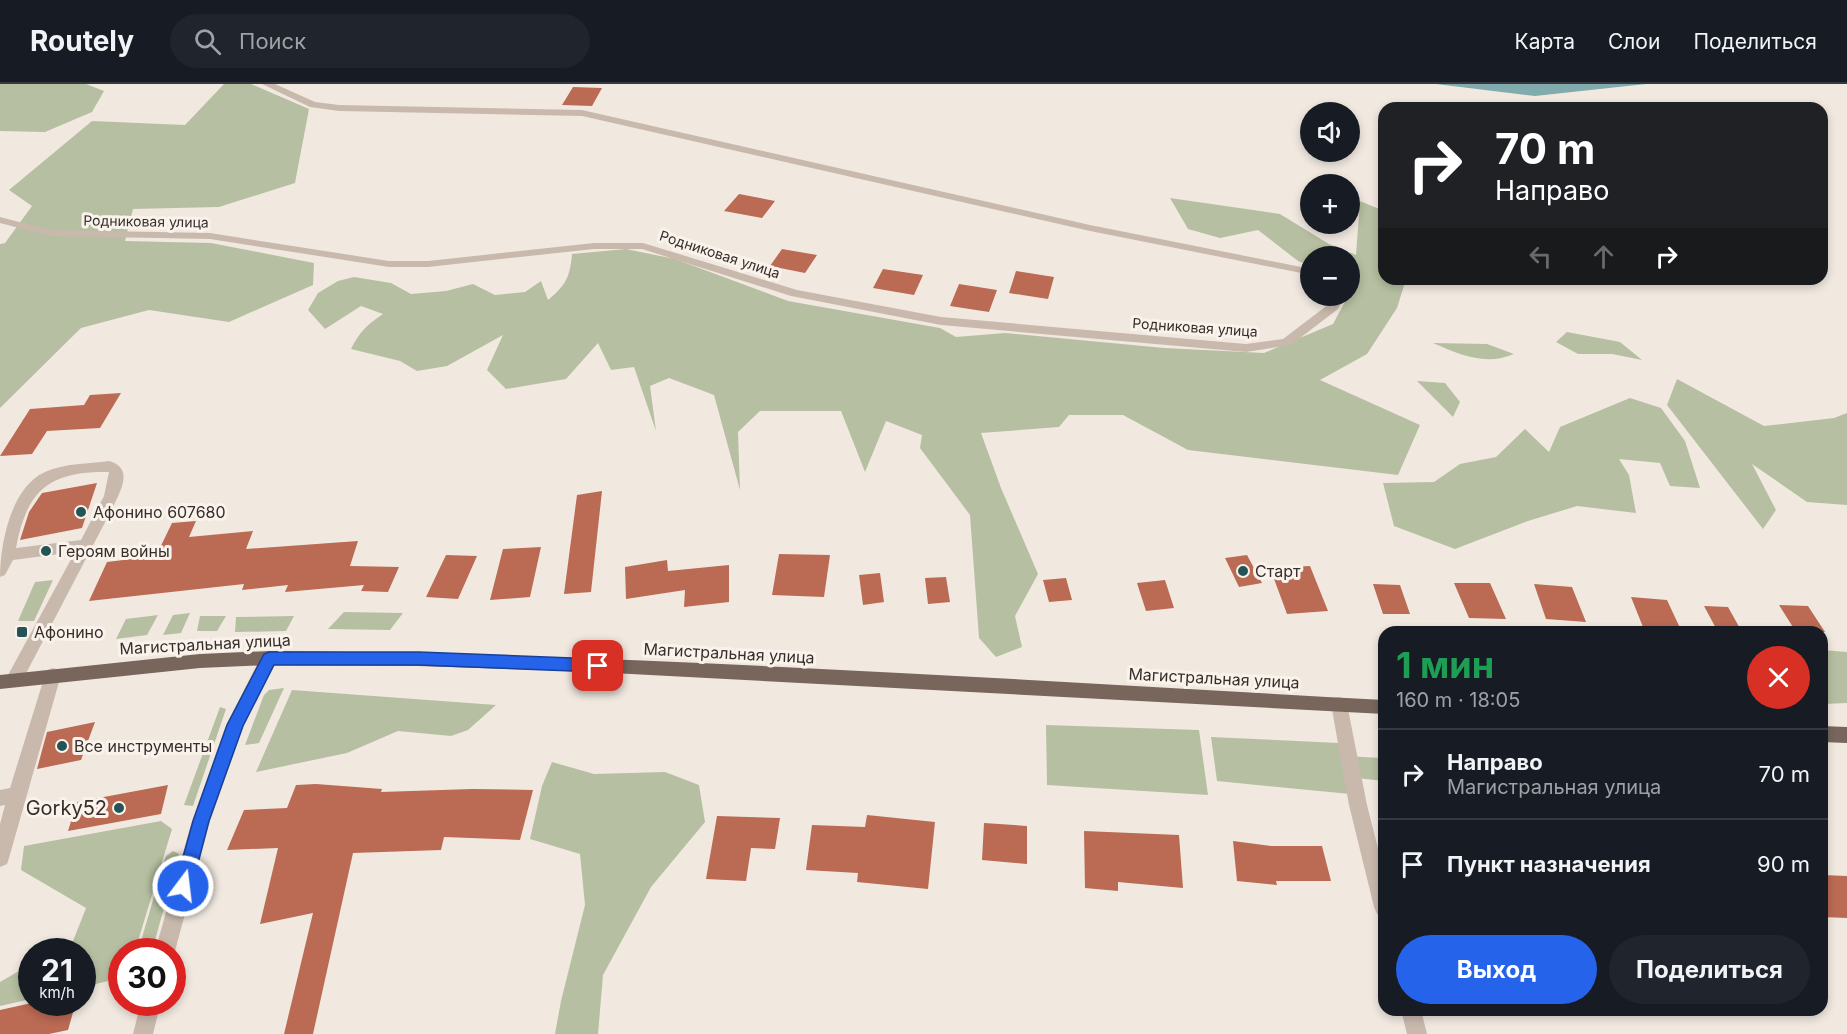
<!DOCTYPE html>
<html lang="ru">
<head>
<meta charset="utf-8">
<style>
  :root { --surface:#171b24; --page:#20242c; --text:#f1f3f6; --muted:#9ea1a6; --line:#363941; --accent:#2563eb }
  body { margin:0; font-family:Inter,sans-serif; background:var(--page); color:var(--text); height:100vh; display:flex; flex-direction:column; font-size:22px; white-space:nowrap }
  * { box-sizing:border-box; margin:0 }
  p { font-size:20px; color:var(--muted) }
  .icon { flex:none; width:33px; height:33px; fill:none; stroke:currentColor; stroke-width:2; stroke-linecap:round; stroke-linejoin:round }
  .map { position:relative; flex:1; overflow:hidden }
  .sheet { position:absolute; left:1378px; top:542px; width:450px; height:390px; display:flex; flex-direction:column; background:var(--surface); border-radius:18px; box-shadow:0 3px 9px #0003 }
  .sheet>* { flex:none }
  .guide { position:absolute; left:1378px; top:18px; width:450px; height:183px; border-radius:18px; box-shadow:0 3px 9px #0003; background:#202124; color:#fff; overflow:hidden }
  .fabs { position:absolute; left:1300px; top:18px; display:grid; gap:12px }
  .fabs a { display:grid; place-items:center; width:60px; height:60px; border-radius:50%; background:var(--surface); box-shadow:0 3px 9px #0003; font-size:30px }
  .speed { position:absolute; left:18px; top:854px; display:flex; gap:12px; font-size:30px; font-weight:700; text-align:center }
  .speed>* { display:grid; place-content:center; width:78px; height:78px; border-radius:50%; background:var(--surface); box-shadow:0 3px 9px #0003; line-height:1 }
  .speed small { font-size:15px; font-weight:400 }
  .speed .limit { border:9px solid #d22; background:#fff; color:#111 }
  .pin { position:absolute; display:grid; place-items:center; width:51px; height:51px; color:#fff; margin:-26px; border-radius:12px; box-shadow:0 3px 9px #0006 }
  .me { position:absolute; width:66px; margin:-33px; rotate:15deg; stroke-linejoin:round; filter:drop-shadow(0 0 4px #0008) }
  .turn { display:flex; align-items:center; gap:21px; height:126px; padding:0 18px; font-size:27px }
  .turn .icon { width:78px; height:78px; stroke-width:2.5 }
  .turn b { display:block; font-size:42px; line-height:51px }
  .lanes { display:flex; align-items:center; height:57px; padding:0 18px; background:#0003; justify-content:center; gap:30px; direction:ltr }
  .lanes .off { opacity:.35 }
  .round { display:grid; place-items:center; flex:none; width:63px; height:63px; border-radius:32px; background:var(--page) }
  .overview { display:flex; align-items:center; justify-content:space-between; height:102px; padding:0 18px }
  h1 { font-size:36px; font-weight:700; line-height:45px; color:#1e9e55 }
  .action { display:flex; gap:12px; margin-top:auto; padding:12px 18px }
  .action a { flex:1; height:69px; border-radius:36px; background:var(--accent); color:#fff; font-size:24px; font-weight:700; line-height:69px; text-align:center }
  .action a+a { background:var(--page); color:var(--text) }
  ul { padding:0; list-style:none }
  li { display:flex; align-items:center; gap:18px; height:90px; padding:0 18px; border-top:2px solid var(--line) }
  li div { flex:1 }
  li b { display:block; font-size:22px }
  li em { font-style:normal }
  header { display:flex; align-items:center; gap:36px; box-sizing:border-box; height:84px; padding:0 30px; background:var(--surface); border-bottom:2px solid var(--line) }
  header strong { font-size:28px }
  nav { display:flex; gap:33px; margin-inline-start:auto; font-size:21px }
  .search { width:420px; height:54px; background:var(--page); display:flex; align-items:center; gap:15px; box-sizing:border-box; padding:0 21px; border-radius:33px; color:var(--muted); font-size:22px }
  .map>svg:first-child { display:block }
  .green { fill:#b6bfa1 }
  .water { fill:#81abac }
  .building { fill:#bb6a54 }
  .lines { fill:none; stroke-linecap:round; stroke-linejoin:round }
  .minor { fill:#c9b9ad; fill-rule:evenodd }
  .major { fill:#78665d; fill-rule:evenodd }
  .route { fill:#2563eb; stroke:#184099; stroke-width:1.5 }
  .poi-dot { fill:#245456; stroke:#f9f3ec; stroke-width:2 }
  .labels { text-anchor:middle; dominant-baseline:central; stroke-width:6; stroke-linejoin:round; paint-order:stroke }
  .far-street-label { font-size:14px; fill:#372e2b; stroke:#f9f3ec }
  .poi-label { font-size:16px; fill:#372e2b; stroke:#f9f3ec; text-anchor:start }
  .street-label { font-size:16px; fill:#372e2b; stroke:#f9f3ec }
  .near-poi-label { font-size:20px; fill:#372e2b; stroke:#f9f3ec; text-anchor:end }
</style>
</head>
<body>
<header>
<strong>Routely</strong>
<div class="search"><svg class="icon" aria-label="search" viewBox="0 0 24 24"><circle cx="10" cy="10" r="6"/><path d="M15 15l6 6"/></svg>Поиск</div>
<nav><a>Карта</a><a>Слои</a><a>Поделиться</a></nav>
</header>
<div class="map">
<svg width="1847" height="950" viewBox="0 0 1847 950">
  <rect width="100%" height="100%" fill="#f1e9e0"/>
  <!-- green -->
  <path class="green" d="M0,0h86l18,7 -12,21 -47,20 -45,-1z
    M224,0h27l58,25 -14,74 -76,24 -86,2 -8,32 86,2 103,20 -1,22 -84,37 -80,-12 -68,18 -81,80v-164l5,-1 27,-37 -23,-16 83,-69 93,4z
    M1170,114l110,16 49,30 27,11 4,-54 24,10v68h22l-9,29 -30,46 -47,26 100,45 -22,50 -210,-25 -65,-35h-54l-10,12 -78,6 20,55 37,86 -23,42 7,31 -26,10 -17,-19 -9,-123 -50,-67 2,-13 -36,-14 -21,51 -24,-61h-81l-22,21 2,58 -26,-95 -45,-17 -19,8 6,45 -22,-64 -23,3 -13,-27 -32,36 -60,10 -19,-19 16,-35 -56,31 -30,5 -17,-10 -49,-12c8,-17 18,-26 32,-35l-22,-8 -36,23 -17,-19 10,-17 20,-12 16,-4 37,6 20,11 35,-3 27,-7 22,11 30,-3 16,-11 7,19c18,-15 22,-23 24,-46l54,-5 49,10 113,42 152,27 16,9 49,-4 159,15 100,5 69,-29 15,-28h2l5,-14 -5,-2v-24h-39v10l-13,-5 -40,-31 -38,8 -32,-9z
    M1567,248l53,10 22,18 -30,-6h-34l-22,-12z
    M1433,259l54,1 27,10c-28,12 -54,1 -81,-11z
    M1677,295l87,47 70,-8 13,-5v92l-40,-3 -55,-38 24,46 -13,19 -96,-124z
    M1417,297l28,2 15,19 -7,15z
    M1630,314l31,10 24,33 15,47 -30,-2 -10,-23 -41,-4 10,16 7,38 -59,-7 -49,15 -73,28 -61,-23 -11,-43 51,-1 26,-18 36,-7 29,-28 24,23 11,-25z
    M53,496l-19,41h-16l17,-39z
    M344,528l59,1 -13,17 -62,-1z
    M190,529l-9,20 -18,2 10,-20z
    M158,531l-11,20 -31,4 10,-20z
    M200,532h26l-9,15h-20z
    M294,532l-8,15 -51,1 1,-15z
    M1822,566l25,2v51l-22,1 -3,-6z
    M284,604l-25,55 -14,2 19,-50 5,-5z
    M292,606l204,15 -28,25 -17,6 -53,-5 -51,22 -91,19z
    M220,623l6,2 -33,97 -9,-1z
    M1046,641l153,5 9,65 -161,-10z
    M1211,653l128,6 4,13 41,2v23l-37,-4 3,17 -133,-13z
    M552,678l42,12 71,-2 34,13 6,37 -54,65 -48,88 -5,59h-43l6,-33 24,-96 -5,-51 -50,-15 12,-53z
    M161,737l11,8 -37,122h-13l-1,27 -38,9 -1,-36h-27l18,-10 13,-33 -65,-38 3,-24z
    M173,767l6,3 -27,97h-14l28,-95z
    M31,880v35l-31,7v-24z"/>
  <!-- water -->
  <path class="water" d="M1436,0h210l-111,12z"/>
  <!-- building -->
  <path class="building" d="M573,3l29,1 -10,18 -30,-1z
    M739,110l36,7 -13,17 -38,-7z
    M782,165l35,6 -12,18 -35,-7z
    M883,185l40,6 -9,20 -41,-7z
    M1016,187l38,6 -6,22 -39,-6z
    M959,200l38,6 -8,22 -39,-6z
    M121,309l-21,35 -53,3 -15,23 -32,2 30,-47 54,-4 6,-10z
    M97,399l-15,45 -62,12 9,-28 13,-19z
    M602,407l-11,101 -27,2 13,-99z
    M196,437l-7,16 64,-6 -7,18 112,-8 -8,25 49,1 -11,25 -27,-1 3,-6 -79,7 3,-7 -46,5 2,-6 -155,17 18,-39 49,-6 16,-33z
    M541,463l-11,50 -40,3 13,-51z
    M779,470l51,1 -6,42 -52,-2z
    M446,471l31,1 -19,43 -32,-2z
    M1247,471l15,28 -23,4 -14,-29z
    M667,476l1,11 61,-6v37l-45,5 1,-17 -59,9 -1,-32z
    M1310,482l18,45 -41,3 -17,-46z
    M880,489l4,29 -21,3 -4,-30z
    M946,493l4,25 -22,2 -3,-26z
    M1066,494l6,22 -23,2 -6,-22z
    M1165,496l9,28 -28,3 -9,-28z
    M1454,499h36l16,36 -37,-1z
    M1373,500l27,1 10,29h-27z
    M1534,500l38,3 14,35 -40,-3z
    M1631,513l36,3 14,30 -38,-3z
    M1779,521l29,1 17,26h-29z
    M1704,522l24,1 14,25h-24z
    M95,638l-14,38 -44,9 10,-37z
    M316,700l66,5 -1,3 91,-3 61,1 -13,50 -76,-3 -3,13 -88,3 -40,181h-29l29,-121 -53,11 18,-76 -51,2 17,-40 43,-2 9,-23z
    M168,701l-7,29 -93,17 9,-29z
    M867,731l68,7 -7,67 -71,-7 1,-9 -52,-3 6,-45 53,2z
    M717,732l63,2 -5,31 -24,-1 -5,33 -40,-2z
    M984,739l43,3v38l-45,-4z
    M1084,747l95,4 4,53 -65,-6v9l-33,-3z
    M1233,757l38,5h51l9,35h-55l1,4 -40,-4z
    M1822,791l25,1v42l-25,-1z
    M36,918h40l-8,28 -19,4h-49v-24z"/>
  <g class="lines">
    <!-- minor -->
    <path class="minor" d="M262,0h13l40,18 24,3 243,5 508,115 221,44v6l-221,-44 -508,-115 -243,-5 -29,-4z
      M0,133l50,13 160,3 179,28h39l166,-18h49l154,47 144,27 305,27 37,-5 46,-35 4,-8h12l-7,13 -47,36 -45,7 -305,-27 -150,-29 -149,-47h-48l-166,18h-39l-179,-28 -160,-3 -50,-13z
      M109,377c25,7 12,29 4,46l-93,178 -6,2 -6,-2 -2,-5 2,-5 67,-123 -62,8 -8,15 -5,2c0,-33 11,-90 45,-105 20,-9 43,-8 64,-11zM109,388l-5,24 -23,44 -65,8c11,-59 34,-77 93,-76z
      M269,567l6,2 2,5 -34,68 -33,95 -35,130 -3,6v-6h-17l37,-130 34,-96 37,-72z
      M53,584l6,2 2,5 -52,183 -2,6 -7,3v-43l5,-19 -5,1v-16l10,-2 35,-113 2,-5z
      M1339,613l6,2 2,5 20,101 17,67v45l-7,-3 -3,-7 -25,-102 -18,-101 2,-5z
      M141,918h20l-8,32h-20z
      M1401,926h20l6,24h-20z"/>
    <!-- major -->
    <path class="major" d="M269,567c372,3 744,29 1115,49v14l-810,-43 -155,-5 -150,-1 -69,3 -200,21v-14l200,-21z
      M1822,642l25,1v16l-25,-1z"/>
  </g>
  <!-- route -->
  <path class="route" d="M269,568h150l179,7 6,2 2,5 -2,4 -6,2 -179,-7h-145l-31,61 -34,95 -17,65 -3,6 -6,2 -6,-2 -2,-6 18,-65 34,-96 37,-71z"/>
  <!-- markers -->
  <g class="poi-dot">
    <circle cx="81" cy="428" r="6"/>
    <circle cx="46" cy="467" r="6"/>
    <circle cx="1243" cy="487" r="6"/>
    <rect x="16" y="542" width="12" height="12" rx="3"/>
    <circle cx="62" cy="662" r="6"/>
    <circle cx="119" cy="724" r="6"/>
  </g>
  <g class="labels">
    <!-- far-street labels -->
    <g class="far-street-label">
      <text transform="translate(146 137) rotate(1)">Родниковая улица</text>
      <text transform="translate(720 170) rotate(18)">Родниковая улица</text>
      <text transform="translate(1195 243) rotate(4)">Родниковая улица</text>
    </g>
    <!-- poi labels -->
    <g class="poi-label">
      <text x="93" y="428">Афонино 607680</text>
      <text x="58" y="467">Героям войны</text>
      <text x="1255" y="487">Старт</text>
      <text x="34" y="548">Афонино</text>
      <text x="74" y="662">Все инструменты</text>
    </g>
    <!-- street labels -->
    <g class="street-label">
      <text transform="translate(205 560) rotate(-3)">Магистральная улица</text>
      <text transform="translate(729 569) rotate(3)">Магистральная улица</text>
      <text transform="translate(1214 594) rotate(3)">Магистральная улица</text>
    </g>
    <!-- near-poi labels -->
    <g class="near-poi-label">
      <text x="107" y="724">Gorky52</text>
    </g>
  </g>
</svg>
<div class="fabs">
<a><svg class="icon" aria-label="sound" viewBox="0 0 24 24"><path d="M4 9h4l5-4v14l-5-4H4zM17 9q2 3 0 6"/></svg></a>
<a>+</a>
<a>−</a>
</div>
<div class="speed"><div>21<small>km/h</small></div><div class="limit">30</div></div>
<div class="pin" style="left:598px;top:582px;background:#d93025"><svg class="icon" aria-label="arrive" viewBox="0 0 24 24"><path d="M6 21V4h12l-3 4 3 4H6"/></svg></div>
<svg class="me" style="left:183px;top:802px" viewBox="-20 -20 40 40"><circle r="17" fill="#2563eb" stroke="#fff" stroke-width="3"/><path d="M0-11L8 9 0 5-8 9z" fill="#fff"/></svg>
<div class="guide">
<div class="turn"><svg class="icon" aria-label="right" viewBox="0 0 24 24"><path d="M7 20v-9h11M14 6l5 5-5 5"/></svg><div><b>70 m</b>Направо</div></div>
<div class="lanes"><svg class="icon off" aria-label="left" viewBox="0 0 24 24"><path d="M17 20v-9H6M10 6l-5 5 5 5"/></svg><svg class="icon off" aria-label="ahead" viewBox="0 0 24 24"><path d="M12 20V5M6 11l6-6 6 6"/></svg><svg class="icon" aria-label="right" viewBox="0 0 24 24"><path d="M7 20v-9h11M14 6l5 5-5 5"/></svg></div>
</div>
<section class="sheet">
<div class="overview"><div><h1>1 мин</h1><p>160 m · 18:05</p></div><a class="round" style="background:#d93025;color:#fff"><svg class="icon" aria-label="close" viewBox="0 0 24 24"><path d="M6 6l12 12M18 6L6 18"/></svg></a></div>
<ul>
<li><svg class="icon" aria-label="right" viewBox="0 0 24 24"><path d="M7 20v-9h11M14 6l5 5-5 5"/></svg><div><b>Направо</b><p>Магистральная улица</p></div><em>70 m</em></li>
<li><svg class="icon" aria-label="arrive" viewBox="0 0 24 24"><path d="M6 21V4h12l-3 4 3 4H6"/></svg><div><b>Пункт назначения</b></div><em>90 m</em></li>
</ul>
<div class="action"><a>Выход</a><a>Поделиться</a></div>
</section>
</div>
</body>
</html>
